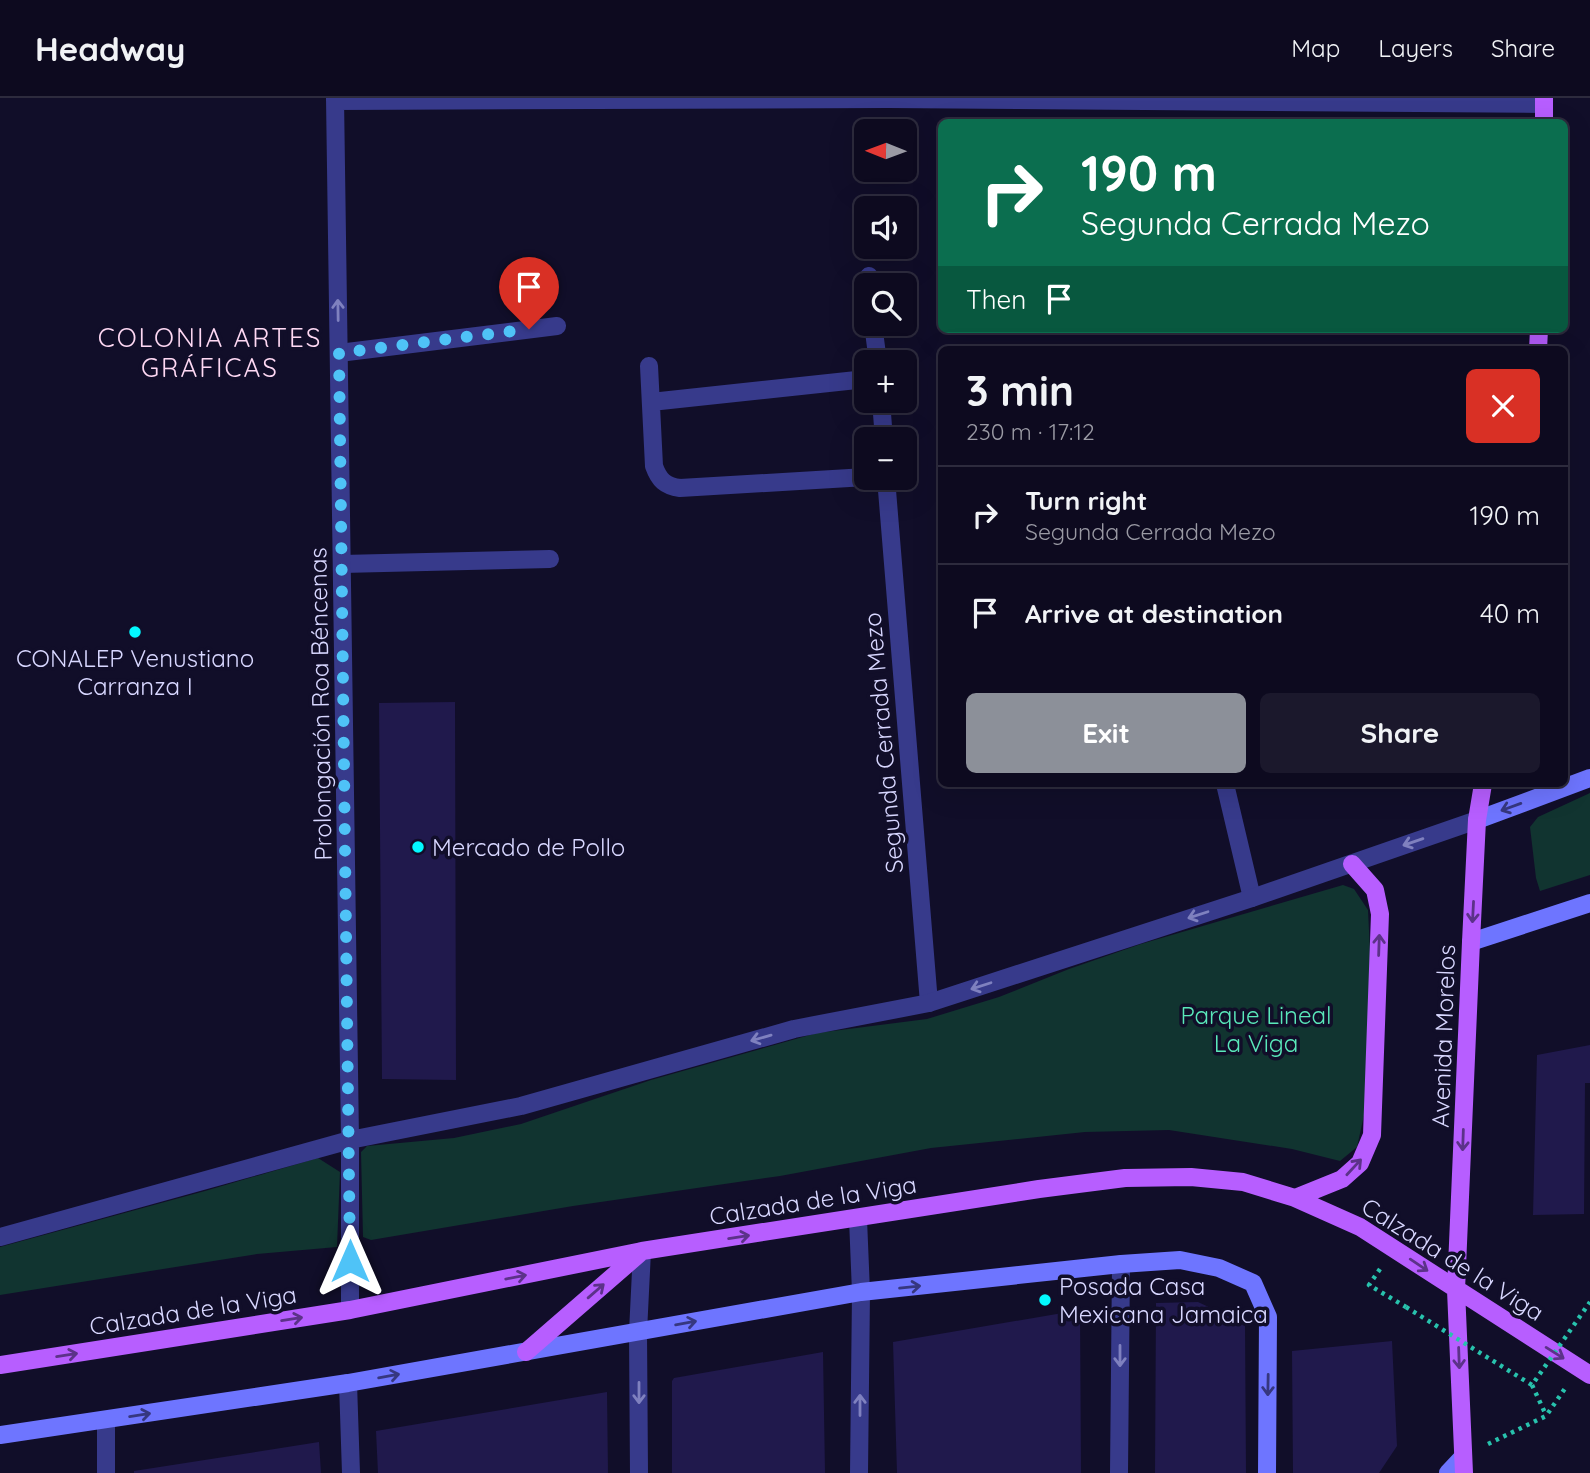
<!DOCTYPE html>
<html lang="en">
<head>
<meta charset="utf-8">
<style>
  :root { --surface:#0d0a1f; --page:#1b182c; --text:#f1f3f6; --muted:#9a9aa4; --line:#2d2b3d; --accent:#8c9099 }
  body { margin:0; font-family:Quicksand,sans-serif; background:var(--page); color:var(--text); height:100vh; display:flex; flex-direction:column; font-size:26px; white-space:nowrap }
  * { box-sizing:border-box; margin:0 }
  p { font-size:23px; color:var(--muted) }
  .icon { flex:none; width:38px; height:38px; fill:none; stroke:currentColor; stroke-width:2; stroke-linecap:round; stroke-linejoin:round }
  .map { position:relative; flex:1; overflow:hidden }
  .details { position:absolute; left:938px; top:248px; width:630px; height:441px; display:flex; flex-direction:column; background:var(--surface); border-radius:10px; box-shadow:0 7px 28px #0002,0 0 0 2px var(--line) }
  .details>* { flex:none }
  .banner { position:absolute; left:938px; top:21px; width:630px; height:214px; border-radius:10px; box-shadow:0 7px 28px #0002,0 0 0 2px var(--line); background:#0b6e4f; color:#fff; overflow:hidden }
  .needle { width:46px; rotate:271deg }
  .fabs { position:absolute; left:854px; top:21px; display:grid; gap:14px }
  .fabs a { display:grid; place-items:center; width:63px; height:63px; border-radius:10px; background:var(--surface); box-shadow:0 7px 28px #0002,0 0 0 2px var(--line); font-size:35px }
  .pin { position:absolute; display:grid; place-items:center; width:60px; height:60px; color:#fff; margin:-72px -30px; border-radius:50% 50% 50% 0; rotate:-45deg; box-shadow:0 0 7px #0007 }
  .pin .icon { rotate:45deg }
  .me { position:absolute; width:77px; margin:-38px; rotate:0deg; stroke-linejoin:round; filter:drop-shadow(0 0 5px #0008) }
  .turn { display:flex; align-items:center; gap:24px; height:147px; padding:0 28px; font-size:32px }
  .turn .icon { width:91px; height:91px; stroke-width:2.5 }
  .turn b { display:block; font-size:49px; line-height:60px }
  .then { display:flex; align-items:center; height:66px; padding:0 28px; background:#0003; gap:14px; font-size:26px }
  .round { display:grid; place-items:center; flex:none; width:74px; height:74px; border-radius:10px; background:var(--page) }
  .head { display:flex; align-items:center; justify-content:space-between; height:119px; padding:0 28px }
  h1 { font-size:42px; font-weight:700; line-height:52px }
  .cta { display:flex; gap:14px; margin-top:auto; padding:14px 28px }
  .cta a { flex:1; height:80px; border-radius:10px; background:var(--accent); color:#fff; font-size:28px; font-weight:700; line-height:80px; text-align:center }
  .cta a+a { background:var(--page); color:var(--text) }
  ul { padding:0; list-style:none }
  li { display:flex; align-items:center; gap:21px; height:98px; padding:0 28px; border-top:2px solid var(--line) }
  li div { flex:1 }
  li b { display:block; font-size:26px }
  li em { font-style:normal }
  header { display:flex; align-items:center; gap:42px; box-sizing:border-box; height:98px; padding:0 35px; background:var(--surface); border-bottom:2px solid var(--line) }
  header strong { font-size:33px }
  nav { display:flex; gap:38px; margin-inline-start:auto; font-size:24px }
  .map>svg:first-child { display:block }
  .green { fill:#113430 }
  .building { fill:#20194c }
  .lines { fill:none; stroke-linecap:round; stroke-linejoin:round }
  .path { stroke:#28c2ad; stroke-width:4.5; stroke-dasharray:3.5 5; stroke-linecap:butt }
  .lane { stroke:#373a8b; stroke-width:18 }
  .street { stroke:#373a8b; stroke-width:18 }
  .secondary { stroke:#6e75ff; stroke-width:18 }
  .primary { stroke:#b75eff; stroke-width:18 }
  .path-bridge { stroke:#28c2ad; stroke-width:4.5; stroke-dasharray:3.5 5; stroke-linecap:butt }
  .oneway { stroke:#7f81bf }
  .oneway2 { stroke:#36377f }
  .oneway3 { stroke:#5c3289 }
  .route { stroke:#4fc3f7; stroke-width:12; stroke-dasharray:0 21.6 }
  .poi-dot { fill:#03f9ff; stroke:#110e29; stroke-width:2.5 }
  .labels { text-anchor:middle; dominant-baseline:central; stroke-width:7; stroke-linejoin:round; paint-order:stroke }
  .poi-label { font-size:24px; fill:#d8d7ff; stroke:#110e29; text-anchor:start }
  .street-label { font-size:24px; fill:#d8d7ff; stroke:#110e29 }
  .park-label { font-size:24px; fill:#5ae8ba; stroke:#110e29 }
  .neighbourhood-label { font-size:26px; letter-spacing:2px; fill:#ffd9f4; stroke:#110e29 }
</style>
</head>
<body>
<header>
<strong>Headway</strong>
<nav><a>Map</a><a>Layers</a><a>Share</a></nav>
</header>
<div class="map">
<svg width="1590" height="1375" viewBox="0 0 1590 1375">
  <rect width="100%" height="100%" fill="#110e29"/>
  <!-- green -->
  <path class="green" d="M1590,695v82l-50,16 -4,-13 -6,-51 8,-10z
    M1343,787l11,4 14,21 4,82 -4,105 -11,50 -17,14 -48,-12 -123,-19 -84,2 -154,16 -151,28 -207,30 -202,34 -8,-3 -2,-85 6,-6 87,-8 67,-14 130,-44 166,-47 110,-14 72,-22 70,-28 72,-25z
    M318,1060l22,14 -3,75 -80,7 -257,41v-48l205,-56z"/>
  <!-- building -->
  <path class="building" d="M455,604l1,378 -74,-1 -3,-376z
    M1590,947v38h-5l-1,131 -51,1 4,-160z
    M1198,1204l47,22 1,149h-91l1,-170z
    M1080,1212l1,163h-184l-4,-131z
    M1392,1243l5,105 -18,27h-86l-1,-122z
    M823,1254l2,121h-153v-92l2,-3z
    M607,1294l1,81h-230l-2,-42z
    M319,1344l2,31h-187v-2z"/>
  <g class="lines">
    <!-- path -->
    <path class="path" d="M1380,1171l-11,16 37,22
      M1532,1287l14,30
      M1488,1346l58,-28 20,-29"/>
    <!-- lane -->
    <path class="lane" d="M869,178l1,9
      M873,226l5,38
      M339,255l218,-27
      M649,268l5,100c5,14 11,20 26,22l186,-11
      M881,303l3,38
      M651,304l215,-23
      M886,380l43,525
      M342,466l208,-5
      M1225,686l27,114"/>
    <!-- street -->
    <path class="street" d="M335,0l15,1042v170
      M335,3l553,-2 656,5
      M858,1121l3,73 -2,181
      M0,1139l350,-97 171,-34 273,-77 135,-26 323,-105 225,-78
      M348,1285l3,90
      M106,1375v-53
      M639,1375l-1,-141 4,-81
      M1119,1375l2,-209"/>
    <!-- secondary -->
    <path class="secondary" d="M1477,722l113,-42
      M1471,844l119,-39
      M0,1337l348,-52 513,-91 260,-28 59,-4 39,8 34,15 15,34 -1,156
      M1448,1375l15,-16"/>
    <!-- primary -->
    <path class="primary" d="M1544,0v24
      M1538,252l1,-21
      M1295,1100l47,-19 18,-16 12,-28 8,-221 -5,-24 -23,-26
      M526,1254l114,-99
      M0,1267l350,-55 292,-59 397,-62 86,-11 66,-1 52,5 52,16 65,29 230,148
      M1464,1375l-8,-183 15,-348 6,-122 6,-36"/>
    <!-- path-bridge -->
    <path class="path-bridge" d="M1406,1209l126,78 58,-83"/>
  </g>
  <!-- one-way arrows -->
  <defs><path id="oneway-shaft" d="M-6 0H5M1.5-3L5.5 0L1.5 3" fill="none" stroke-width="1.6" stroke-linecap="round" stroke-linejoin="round" transform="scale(1.75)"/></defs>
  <g class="oneway">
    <use href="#oneway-shaft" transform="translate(338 212) rotate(-91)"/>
    <use href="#oneway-shaft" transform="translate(1413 744) rotate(161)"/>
    <use href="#oneway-shaft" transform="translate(1198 817) rotate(162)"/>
    <use href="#oneway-shaft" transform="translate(981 888) rotate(162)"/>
    <use href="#oneway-shaft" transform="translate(761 940) rotate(164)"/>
    <use href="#oneway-shaft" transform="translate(1120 1258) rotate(90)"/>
    <use href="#oneway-shaft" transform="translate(639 1295) rotate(90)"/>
    <use href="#oneway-shaft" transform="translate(860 1307) rotate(-90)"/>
  </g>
  <g class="oneway2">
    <use href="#oneway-shaft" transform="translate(1511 709) rotate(160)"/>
    <use href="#oneway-shaft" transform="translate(910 1189) rotate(-6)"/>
    <use href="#oneway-shaft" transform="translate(686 1225) rotate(-10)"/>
    <use href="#oneway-shaft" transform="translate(389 1278) rotate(-10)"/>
    <use href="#oneway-shaft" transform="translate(1268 1287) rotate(91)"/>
    <use href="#oneway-shaft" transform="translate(140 1317) rotate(-9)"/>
  </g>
  <g class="oneway3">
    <use href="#oneway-shaft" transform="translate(1473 814) rotate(93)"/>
    <use href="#oneway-shaft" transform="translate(1379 847) rotate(-88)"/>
    <use href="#oneway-shaft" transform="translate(1463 1042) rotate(92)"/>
    <use href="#oneway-shaft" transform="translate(1354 1069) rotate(-47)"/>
    <use href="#oneway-shaft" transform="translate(739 1139) rotate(-9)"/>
    <use href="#oneway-shaft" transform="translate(1419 1167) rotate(34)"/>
    <use href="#oneway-shaft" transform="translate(516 1179) rotate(-11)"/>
    <use href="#oneway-shaft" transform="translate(596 1193) rotate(-41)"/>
    <use href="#oneway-shaft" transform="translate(292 1221) rotate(-9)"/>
    <use href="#oneway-shaft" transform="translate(1555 1255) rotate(32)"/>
    <use href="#oneway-shaft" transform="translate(67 1257) rotate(-9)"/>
    <use href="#oneway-shaft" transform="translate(1459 1260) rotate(88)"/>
  </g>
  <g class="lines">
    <!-- route -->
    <path class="route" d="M350,1163l-11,-908 190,-24"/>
  </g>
  <!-- markers -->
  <g class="poi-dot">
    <circle cx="135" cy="534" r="7"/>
    <circle cx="418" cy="749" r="7"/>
    <circle cx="1045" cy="1202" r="7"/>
  </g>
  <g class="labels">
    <!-- poi labels -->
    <g class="poi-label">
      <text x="135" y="560" text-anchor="middle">CONALEP Venustiano<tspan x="135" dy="28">Carranza I</tspan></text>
      <text x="432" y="749">Mercado de Pollo</text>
      <text x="1059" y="1188">Posada Casa<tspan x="1059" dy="28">Mexicana Jamaica</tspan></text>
    </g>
    <!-- street labels -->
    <g class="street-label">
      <text transform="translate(320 606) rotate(-91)">Prolongación Roa Béncenas</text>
      <text transform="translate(883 645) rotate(-95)">Segunda Cerrada Mezo</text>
      <text transform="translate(1443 938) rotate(-88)">Avenida Morelos</text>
      <text transform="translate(813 1102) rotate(-9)">Calzada de la Viga</text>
      <text transform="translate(1453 1161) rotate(32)">Calzada de la Viga</text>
      <text transform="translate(193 1212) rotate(-9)">Calzada de la Viga</text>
    </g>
    <!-- park labels -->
    <g class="park-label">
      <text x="1256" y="917">Parque Lineal<tspan x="1256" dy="28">La Viga</tspan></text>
    </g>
    <!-- neighbourhood labels -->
    <g class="neighbourhood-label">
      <text x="210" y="239">COLONIA ARTES<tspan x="210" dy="30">GRÁFICAS</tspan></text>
    </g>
  </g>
</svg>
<div class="fabs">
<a><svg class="needle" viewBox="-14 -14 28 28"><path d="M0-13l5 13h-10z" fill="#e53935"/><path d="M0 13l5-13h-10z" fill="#9a9aa4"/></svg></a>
<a><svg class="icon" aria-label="sound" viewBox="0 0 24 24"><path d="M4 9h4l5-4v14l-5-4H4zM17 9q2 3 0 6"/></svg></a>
<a><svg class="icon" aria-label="search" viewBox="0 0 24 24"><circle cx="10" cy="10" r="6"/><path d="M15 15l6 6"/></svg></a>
<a>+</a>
<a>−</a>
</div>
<div class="pin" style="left:529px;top:231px;background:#d93025"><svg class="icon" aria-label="arrive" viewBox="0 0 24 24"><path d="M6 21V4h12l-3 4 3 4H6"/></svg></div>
<svg class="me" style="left:350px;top:1163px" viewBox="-20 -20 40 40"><path d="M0-17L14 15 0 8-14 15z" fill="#4fc3f7" stroke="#fff" stroke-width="4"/></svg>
<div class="banner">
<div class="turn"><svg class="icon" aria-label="right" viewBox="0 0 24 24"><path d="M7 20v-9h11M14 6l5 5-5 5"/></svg><div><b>190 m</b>Segunda Cerrada Mezo</div></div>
<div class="then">Then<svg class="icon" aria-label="arrive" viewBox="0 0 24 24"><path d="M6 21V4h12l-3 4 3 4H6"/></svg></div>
</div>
<section class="details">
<div class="head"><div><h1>3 min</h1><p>230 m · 17:12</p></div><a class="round" style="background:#d93025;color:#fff"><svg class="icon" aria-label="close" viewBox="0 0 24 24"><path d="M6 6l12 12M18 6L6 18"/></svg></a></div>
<ul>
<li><svg class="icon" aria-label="right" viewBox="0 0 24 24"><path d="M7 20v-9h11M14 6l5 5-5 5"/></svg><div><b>Turn right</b><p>Segunda Cerrada Mezo</p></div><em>190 m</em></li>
<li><svg class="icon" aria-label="arrive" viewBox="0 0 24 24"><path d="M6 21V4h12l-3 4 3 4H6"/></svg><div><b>Arrive at destination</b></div><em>40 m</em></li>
</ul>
<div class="cta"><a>Exit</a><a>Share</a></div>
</section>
</div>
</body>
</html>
